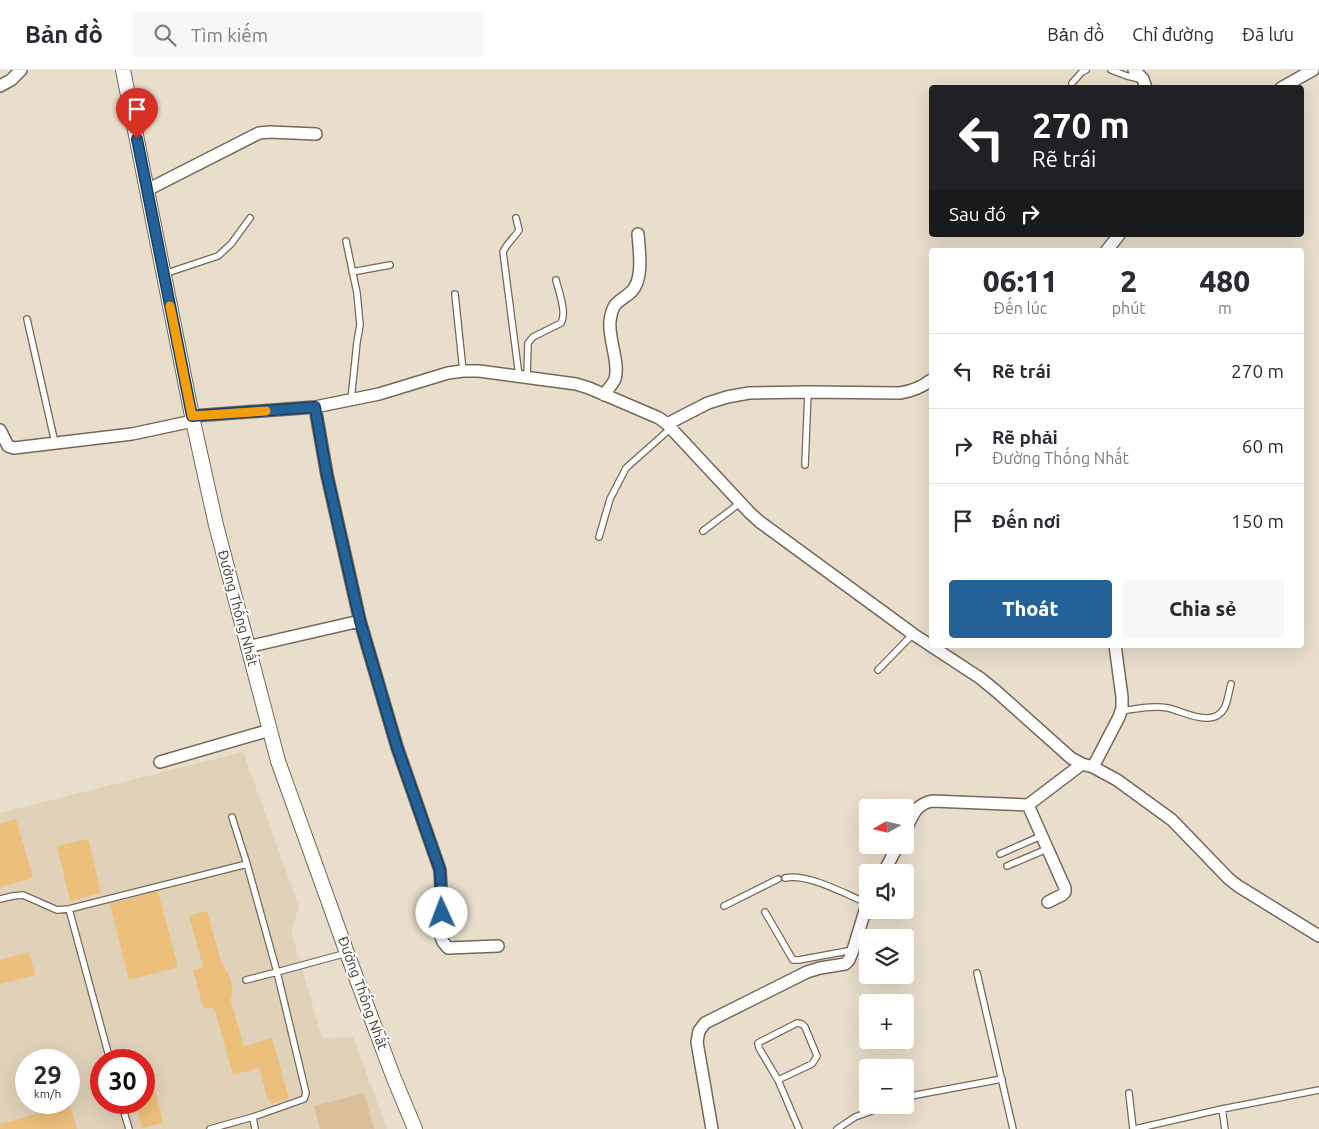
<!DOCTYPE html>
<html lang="vi">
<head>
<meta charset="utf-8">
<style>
  :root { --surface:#fff; --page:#f7f7f7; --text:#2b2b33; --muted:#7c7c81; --line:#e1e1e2; --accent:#236197 }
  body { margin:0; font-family:Ubuntu,sans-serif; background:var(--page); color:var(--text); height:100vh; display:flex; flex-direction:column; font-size:19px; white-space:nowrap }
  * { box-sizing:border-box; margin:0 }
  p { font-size:16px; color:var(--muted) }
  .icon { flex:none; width:28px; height:28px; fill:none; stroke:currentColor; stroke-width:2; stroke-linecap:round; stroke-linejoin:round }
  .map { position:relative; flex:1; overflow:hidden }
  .sheet { position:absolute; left:929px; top:178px; width:375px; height:400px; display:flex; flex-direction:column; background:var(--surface); border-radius:5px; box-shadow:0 5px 20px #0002 }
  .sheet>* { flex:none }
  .guide { position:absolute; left:929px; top:15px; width:375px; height:152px; border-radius:5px; box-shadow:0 5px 20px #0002; background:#202124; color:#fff; overflow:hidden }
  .needle { width:32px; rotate:262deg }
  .tools { position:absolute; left:859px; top:729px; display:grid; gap:10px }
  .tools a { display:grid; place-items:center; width:55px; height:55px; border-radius:5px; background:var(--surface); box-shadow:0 5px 20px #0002; font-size:25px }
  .speed { position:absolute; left:15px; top:979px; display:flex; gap:10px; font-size:25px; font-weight:700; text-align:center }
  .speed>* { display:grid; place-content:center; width:65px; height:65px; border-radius:50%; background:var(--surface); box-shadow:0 5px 20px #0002; line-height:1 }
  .speed small { font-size:12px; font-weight:400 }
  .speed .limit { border:8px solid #d22; background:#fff; color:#111 }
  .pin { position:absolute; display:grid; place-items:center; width:42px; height:42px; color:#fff; margin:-51px -21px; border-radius:50% 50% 50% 0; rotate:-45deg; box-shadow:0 0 5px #0007 }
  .pin .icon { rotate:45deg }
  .me { position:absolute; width:55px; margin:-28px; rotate:358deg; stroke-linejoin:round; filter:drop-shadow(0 0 4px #0008) }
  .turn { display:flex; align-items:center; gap:18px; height:105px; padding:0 20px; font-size:22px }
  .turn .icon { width:65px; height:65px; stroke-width:2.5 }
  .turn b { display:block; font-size:35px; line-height:42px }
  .then { display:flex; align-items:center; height:48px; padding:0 20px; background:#0003; gap:10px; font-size:19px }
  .eta { display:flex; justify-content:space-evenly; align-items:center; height:85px; text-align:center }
  .eta b { font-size:30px; font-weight:800; line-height:35px }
  .action { display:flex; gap:10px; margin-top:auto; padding:10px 20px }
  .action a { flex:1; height:58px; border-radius:5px; background:var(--accent); color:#fff; font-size:20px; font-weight:800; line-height:58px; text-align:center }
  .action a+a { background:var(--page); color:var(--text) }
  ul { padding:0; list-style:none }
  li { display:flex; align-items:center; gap:15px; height:75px; padding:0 20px; border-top:1px solid var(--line) }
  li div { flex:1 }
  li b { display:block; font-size:19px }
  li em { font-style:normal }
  header { display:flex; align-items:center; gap:30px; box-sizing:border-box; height:70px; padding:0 25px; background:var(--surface); border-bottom:1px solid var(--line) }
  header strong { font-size:24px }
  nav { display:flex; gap:28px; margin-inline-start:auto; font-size:18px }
  .search { width:350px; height:45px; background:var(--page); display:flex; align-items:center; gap:12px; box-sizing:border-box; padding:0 18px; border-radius:5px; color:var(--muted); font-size:19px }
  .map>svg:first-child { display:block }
  .built { fill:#e1d1b9; fill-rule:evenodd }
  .green { fill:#dabf98 }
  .building { fill:#ecbf7b }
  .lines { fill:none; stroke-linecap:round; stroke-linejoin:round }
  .service-casing { stroke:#746959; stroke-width:8 }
  .minor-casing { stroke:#746959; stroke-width:14 }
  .tertiary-casing { stroke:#746959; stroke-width:16 }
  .service { stroke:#fff; stroke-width:5.5 }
  .minor { stroke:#fff; stroke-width:11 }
  .tertiary { stroke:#fff; stroke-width:14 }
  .route-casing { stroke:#173f62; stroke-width:12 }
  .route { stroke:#236197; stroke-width:9 }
  .slow { stroke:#f59e0b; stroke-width:9 }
  .labels { text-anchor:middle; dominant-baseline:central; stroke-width:4; stroke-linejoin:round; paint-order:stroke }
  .street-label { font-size:14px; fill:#3f3a33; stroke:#fff }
</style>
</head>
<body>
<header>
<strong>Bản đồ</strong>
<div class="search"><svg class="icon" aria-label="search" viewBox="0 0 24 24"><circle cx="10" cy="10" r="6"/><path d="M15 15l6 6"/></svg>Tìm kiếm</div>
<nav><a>Bản đồ</a><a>Chỉ đường</a><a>Đã lưu</a></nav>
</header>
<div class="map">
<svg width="1319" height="1059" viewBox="0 0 1319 1059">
  <rect width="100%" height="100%" fill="#e9ddcb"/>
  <!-- built -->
  <path class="built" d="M243,682l56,155 -8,24 31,107 31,-1 34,92h-387v-316zM26,990h43v42h-43zM101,990h43v42h-43z"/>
  <!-- green -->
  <path class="green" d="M364,1023l10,36h-54l-6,-23z"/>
  <!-- building -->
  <path class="building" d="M16,749l17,59 -33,9v-63z
    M88,769l13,54 -31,8 -13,-55z
    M158,821l20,76 -49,13 -19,-76z
    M207,841l15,54h2l2,7h2l5,17 -2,1 2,8h-3l14,48 28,-8 17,61 -18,5 -1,-5 -2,1 -9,-32 -26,7 -19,-68 -8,2 -1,-2h-2l-10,-37 10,-3 -14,-51z
    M29,882l6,23 -35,9v-24z
    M144,991h4l15,62 -21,5 -6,-26h8z
    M70,1035l7,24h-77v-5z"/>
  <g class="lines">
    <!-- service casing -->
    <g class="service-casing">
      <path id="service" d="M1111,0l16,6 13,3
        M1072,13l10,-11 4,-2
        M516,148l3,12c-5,8 -12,13 -16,22l16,124
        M346,171l11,52 3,32 -3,17 -6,58
        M352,202l38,-7
        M164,204l54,-18 13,-12 19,-26
        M455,224l8,77
        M27,249l28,124
        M527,307l1,-34 5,-6 28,-14c6,-10 -2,-31 -5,-43
        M805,395l3,-73
        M703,461l37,-28
        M599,467l11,-38 16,-31 45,-40
        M878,600l35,-36
        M1121,641c15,-2 32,-6 47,-3 17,4 46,21 57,-1 3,-7 4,-16 6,-23
        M232,747l15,47
        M1000,784l41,-18
        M1007,796l40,-17
        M785,808c23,-5 60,16 82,25
        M0,829l13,-3 10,-1 34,15 12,-1 178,-45 30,108 -31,8
        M724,836l54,-27
        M69,839l41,151
        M765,842l28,48h6l54,-10
        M977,903l36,156
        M778,1010l34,-16 5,-8 -12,-29 -3,-3 -5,-1 -39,20 1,5 19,32 21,49
        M1129,1023l4,36
        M905,1029l11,-4 86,-16
        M121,1032l8,27
        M1222,1039l3,20
        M253,1047l2,12
        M210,1059l43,-12 51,-18 2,-6 -29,-121 70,-19
        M837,1059l18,-12 33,-12
        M1135,1059l87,-20 97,-19"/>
    </g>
    <!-- minor casing -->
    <g class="minor-casing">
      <path id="minor" d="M1134,0l9,9 3,9
        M0,16l11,-6 10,-10
        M1281,18l32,-18
        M147,120l112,-57 11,-1 46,2
        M1107,180l12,-15
        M604,325c3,-5 9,-11 11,-16 5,-16 -7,-40 -5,-58 3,-22 10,-18 22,-30 12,-13 7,-41 6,-57
        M315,337l12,68 33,146 37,126 43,123 2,34 -2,30 3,8 5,6 50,-2
        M193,346l122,-9 64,-13 69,-21 15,-2h16l97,13 13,4 70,30 8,6 83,89 10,9 153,112 67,44 16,13 75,67 11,6 11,3 24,13 55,40 57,59 9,7 81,50
        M667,354l41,-21 19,-6 22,-4 59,-1 92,1c12,-2 21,-5 31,-13
        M0,360l8,16 6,2 118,-14 61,-13
        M247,577l113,-26
        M160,692l110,-32
        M1093,697l26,-50 3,-9v-11l-7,-52
        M1028,735l37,83v4l-3,3 -14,7
        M905,761c8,-15 9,-26 27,-30l96,4 54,-41
        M884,802l14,-27
        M712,1059l-15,-87 2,-11 6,-8 102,-51 13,-4 25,-4 4,-4 4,-10 15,-49"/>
    </g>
    <!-- tertiary casing -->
    <g class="tertiary-casing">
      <path id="tertiary" d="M123,0l70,351 23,104 62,236 69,192 46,123 22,53"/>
    </g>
    <!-- service -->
    <use href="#service" class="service"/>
    <!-- minor -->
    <use href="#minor" class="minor"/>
    <!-- tertiary -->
    <use href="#tertiary" class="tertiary"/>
  </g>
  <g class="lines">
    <!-- route casing -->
    <g class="route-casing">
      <path id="route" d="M137,69l55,277 123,-9 12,68 33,146 37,126 43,123 2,43"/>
    </g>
    <!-- route -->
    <use href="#route" class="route"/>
    <!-- slow -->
    <path class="slow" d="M170,236l22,110 74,-5"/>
  </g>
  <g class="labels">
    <!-- street labels -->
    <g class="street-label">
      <text transform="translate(238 538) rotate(75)">Đường Thống Nhất</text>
      <text transform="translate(363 923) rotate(70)">Đường Thống Nhất</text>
    </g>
  </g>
</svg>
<div class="tools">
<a><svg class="needle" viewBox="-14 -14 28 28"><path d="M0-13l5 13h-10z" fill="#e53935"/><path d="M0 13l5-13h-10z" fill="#7c7c81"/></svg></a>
<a><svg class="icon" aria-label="sound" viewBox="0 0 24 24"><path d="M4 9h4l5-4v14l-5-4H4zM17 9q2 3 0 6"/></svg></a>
<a><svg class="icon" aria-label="layers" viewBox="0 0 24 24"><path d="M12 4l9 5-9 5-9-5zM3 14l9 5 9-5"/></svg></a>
<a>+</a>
<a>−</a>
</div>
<div class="speed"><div>29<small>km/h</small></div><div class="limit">30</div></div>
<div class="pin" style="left:137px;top:69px;background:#d93025"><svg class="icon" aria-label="arrive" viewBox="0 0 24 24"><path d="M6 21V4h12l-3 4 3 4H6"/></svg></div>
<svg class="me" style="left:442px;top:843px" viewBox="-20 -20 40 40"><circle r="19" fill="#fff"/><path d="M0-13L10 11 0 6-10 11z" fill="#236197"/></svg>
<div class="guide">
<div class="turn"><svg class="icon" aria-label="left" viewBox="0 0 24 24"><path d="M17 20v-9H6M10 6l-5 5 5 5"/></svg><div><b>270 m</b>Rẽ trái</div></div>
<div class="then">Sau đó<svg class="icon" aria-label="right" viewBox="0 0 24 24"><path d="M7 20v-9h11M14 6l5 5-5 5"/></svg></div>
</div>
<section class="sheet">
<div class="eta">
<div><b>06:11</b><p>Đến lúc</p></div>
<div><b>2</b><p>phút</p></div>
<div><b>480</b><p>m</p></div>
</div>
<ul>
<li><svg class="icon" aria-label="left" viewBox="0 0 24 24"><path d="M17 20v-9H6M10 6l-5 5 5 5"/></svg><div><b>Rẽ trái</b></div><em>270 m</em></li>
<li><svg class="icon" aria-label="right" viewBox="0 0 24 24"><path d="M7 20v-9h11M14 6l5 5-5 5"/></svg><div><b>Rẽ phải</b><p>Đường Thống Nhất</p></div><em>60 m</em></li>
<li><svg class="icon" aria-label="arrive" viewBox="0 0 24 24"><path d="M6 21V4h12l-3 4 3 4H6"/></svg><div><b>Đến nơi</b></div><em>150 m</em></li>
</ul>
<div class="action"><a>Thoát</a><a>Chia sẻ</a></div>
</section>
</div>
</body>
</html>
